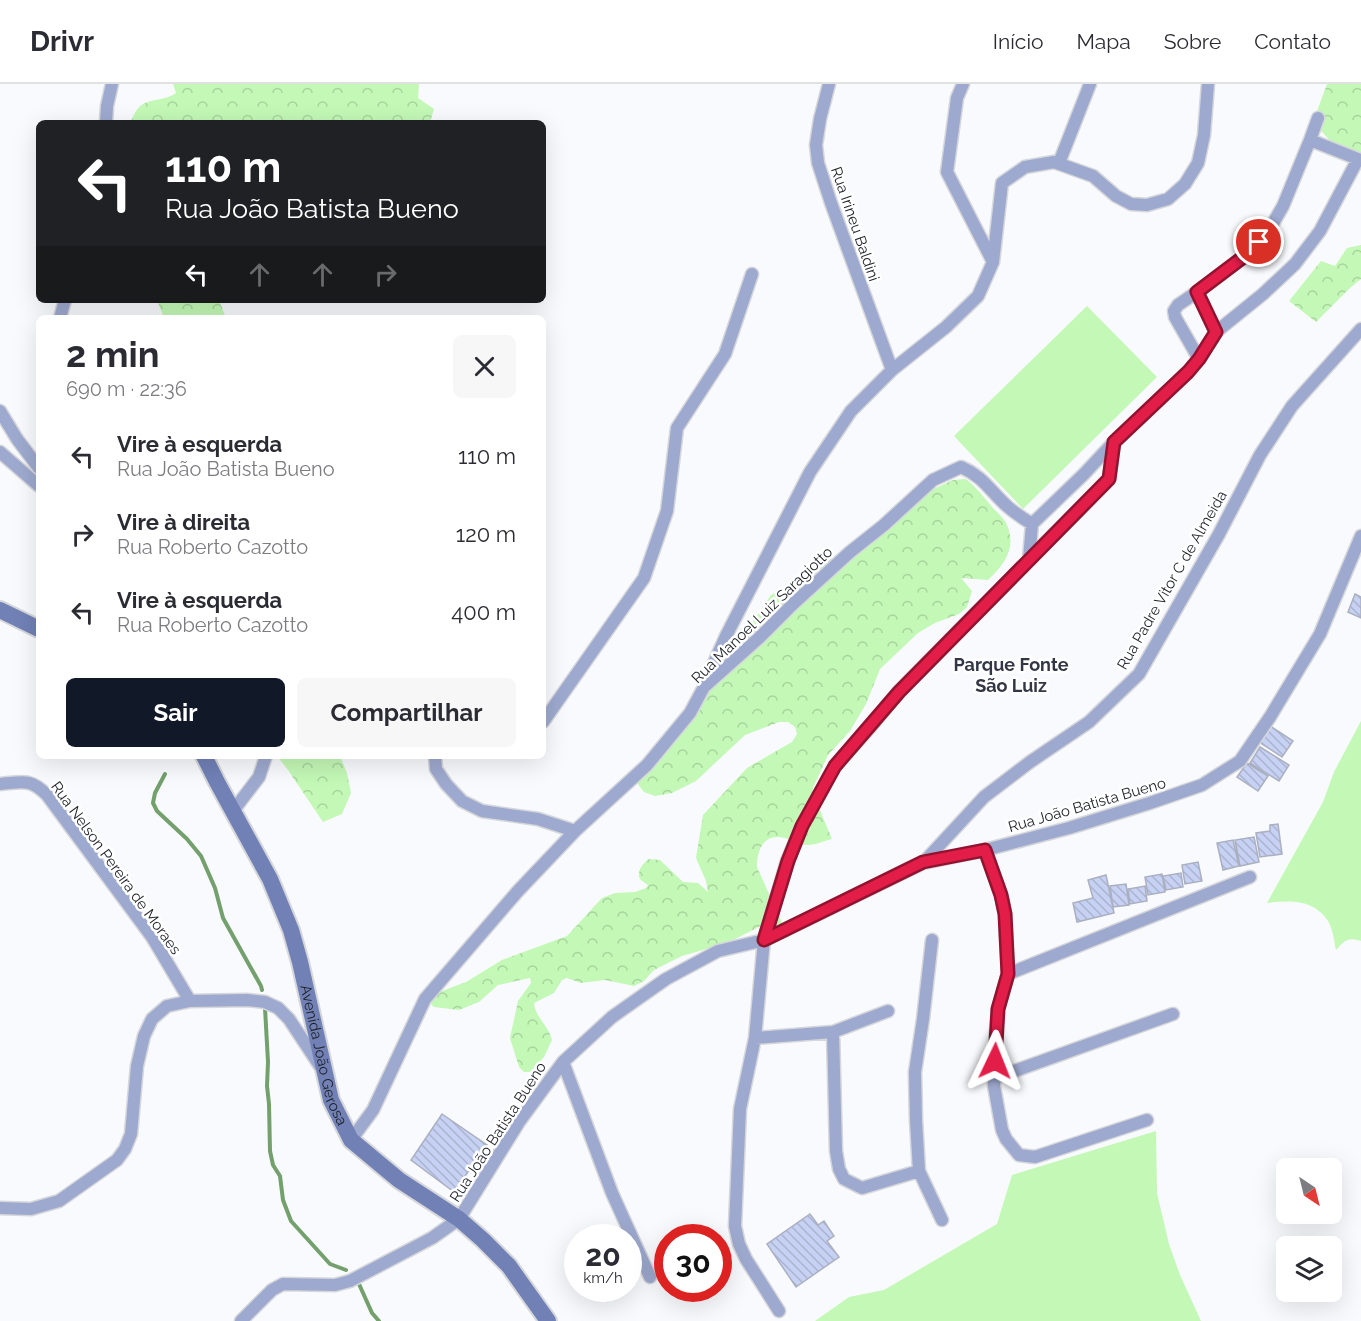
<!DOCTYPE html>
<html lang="pt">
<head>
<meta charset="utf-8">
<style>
  :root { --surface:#fff; --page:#f7f7f7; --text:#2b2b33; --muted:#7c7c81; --line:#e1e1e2; --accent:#111827 }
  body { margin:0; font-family:Raleway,sans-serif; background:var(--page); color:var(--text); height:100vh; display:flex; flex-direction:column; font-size:22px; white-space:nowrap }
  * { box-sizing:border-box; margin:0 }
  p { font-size:20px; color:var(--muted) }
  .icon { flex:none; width:33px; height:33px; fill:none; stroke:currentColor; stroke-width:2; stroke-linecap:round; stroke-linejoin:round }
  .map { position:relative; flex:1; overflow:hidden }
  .sheet { position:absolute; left:36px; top:231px; width:510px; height:444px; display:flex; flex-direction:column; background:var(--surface); border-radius:9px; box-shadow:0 6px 24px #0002 }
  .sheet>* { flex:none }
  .top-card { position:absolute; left:36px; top:36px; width:510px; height:183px; border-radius:9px; box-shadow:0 6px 24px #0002; background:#202124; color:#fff; overflow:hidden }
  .needle { width:39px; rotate:145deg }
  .buttons { position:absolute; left:1276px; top:1074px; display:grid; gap:12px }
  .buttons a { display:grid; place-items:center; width:66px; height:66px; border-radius:9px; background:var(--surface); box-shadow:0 6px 24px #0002; font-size:30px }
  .speed { position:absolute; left:564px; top:1140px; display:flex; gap:12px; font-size:30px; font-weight:700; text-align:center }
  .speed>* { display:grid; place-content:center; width:78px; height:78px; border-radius:50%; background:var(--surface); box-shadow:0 6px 24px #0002; line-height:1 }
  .speed small { font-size:15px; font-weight:400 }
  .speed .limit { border:9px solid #d22; background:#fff; color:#111 }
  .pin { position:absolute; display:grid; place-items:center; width:51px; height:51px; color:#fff; margin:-26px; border:3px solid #fff; border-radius:50%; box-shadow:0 2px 6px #0007 }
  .me { position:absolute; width:66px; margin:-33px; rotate:2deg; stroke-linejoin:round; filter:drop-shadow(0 0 4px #0008) }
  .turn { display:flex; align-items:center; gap:21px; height:126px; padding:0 30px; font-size:27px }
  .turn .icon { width:78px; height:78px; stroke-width:2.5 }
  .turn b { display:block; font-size:42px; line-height:51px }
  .lanes { display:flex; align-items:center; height:57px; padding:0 30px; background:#0003; justify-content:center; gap:30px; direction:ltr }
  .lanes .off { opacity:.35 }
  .round { display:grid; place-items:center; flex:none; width:63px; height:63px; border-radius:9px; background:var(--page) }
  .headline { display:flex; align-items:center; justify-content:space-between; height:102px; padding:0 30px }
  h1 { font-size:36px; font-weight:700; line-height:45px }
  .primary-button { display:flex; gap:12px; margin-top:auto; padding:12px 30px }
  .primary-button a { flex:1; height:69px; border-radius:9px; background:var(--accent); color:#fff; font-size:24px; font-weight:700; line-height:69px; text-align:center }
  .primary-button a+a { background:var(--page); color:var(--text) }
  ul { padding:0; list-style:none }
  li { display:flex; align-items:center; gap:18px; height:78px; padding:0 30px }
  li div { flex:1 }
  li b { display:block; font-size:22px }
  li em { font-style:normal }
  header { display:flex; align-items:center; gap:36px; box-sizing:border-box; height:84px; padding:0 30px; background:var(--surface); border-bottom:2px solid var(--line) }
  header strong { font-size:28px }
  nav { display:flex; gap:33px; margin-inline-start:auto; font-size:21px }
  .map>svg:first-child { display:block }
  .green { fill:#c3f8b6 }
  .forest { fill:url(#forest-crowns) }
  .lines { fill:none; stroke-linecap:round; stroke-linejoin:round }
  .stream { stroke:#73a06c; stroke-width:4 }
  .building { fill:url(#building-back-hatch); stroke:#aab0c0; stroke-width:1.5 }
  .minor-casing { stroke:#d6d7db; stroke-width:15 }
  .secondary-casing { stroke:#d6d7db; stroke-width:20 }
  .minor { stroke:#9da9ce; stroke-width:12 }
  .secondary { stroke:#7181b6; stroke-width:16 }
  .route-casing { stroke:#92132f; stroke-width:15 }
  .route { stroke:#e11d48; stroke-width:10 }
  .labels { text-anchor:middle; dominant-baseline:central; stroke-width:5; stroke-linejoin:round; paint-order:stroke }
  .street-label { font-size:15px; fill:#1e2026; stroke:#fff }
  .quarter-label { font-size:18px; font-weight:bold; fill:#333745; stroke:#fff }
</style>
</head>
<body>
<header>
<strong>Drivr</strong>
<nav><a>Início</a><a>Mapa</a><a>Sobre</a><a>Contato</a></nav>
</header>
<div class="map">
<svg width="1361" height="1237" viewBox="0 0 1361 1237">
  <defs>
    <pattern id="forest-crowns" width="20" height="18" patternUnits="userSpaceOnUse" patternTransform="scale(1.5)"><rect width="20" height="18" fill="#c3f8b6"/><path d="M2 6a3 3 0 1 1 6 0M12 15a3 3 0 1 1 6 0" fill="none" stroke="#a7d49c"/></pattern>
    <pattern id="building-back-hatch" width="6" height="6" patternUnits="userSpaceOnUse" patternTransform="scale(1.5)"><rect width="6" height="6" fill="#c6d1f3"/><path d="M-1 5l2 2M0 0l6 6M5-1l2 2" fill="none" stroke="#aab3d0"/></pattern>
  </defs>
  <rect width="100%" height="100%" fill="#f9fafe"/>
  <!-- green -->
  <path class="green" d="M1087,222l70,71 -134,132 -69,-73z
    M1361,637v220c-13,-4 -16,-1 -25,9 -2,-9 -3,-21 -8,-29 -14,-22 -38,-21 -61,-18l56,-101 11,-30z
    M1156,1047l1,62 12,51 11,31 21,46h-386l34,-24 35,-7 113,-66 15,-49z"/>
  <!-- forest -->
  <path class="forest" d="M173,0h246l-1,14 16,11 -4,14h-300c3,-6 5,-12 10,-17 10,-8 26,-5 36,-13z
    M1327,0h34v82l-25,-19 -23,-25z
    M1361,161v34l-11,9 -34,34 -27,-21 32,-40 14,5 12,-18z
    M157,216h62l7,18h-62z
    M966,395c10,8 18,18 26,28 5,5 13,12 15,18 10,23 -3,40 -19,55l-27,-2 11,13 -5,16 -8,7 -24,9 -17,10 -38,36 -14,35 -16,27 -22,24 -15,33 -1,12 7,8 13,31c-8,2 -17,6 -24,6 -7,0 -16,-5 -23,-7 -21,-5 -28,11 -28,29l26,58 -18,-1 -38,19 -45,13 -28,14 -10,11 -10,5 -29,-6 -24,3 -14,-5 -5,2 -8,13 -20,10c1,14 15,23 18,37l-8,17 -14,15h-6l-5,-5 -9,-29 8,-37 13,-18 -1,-5 -32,7 -19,17 -20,8 -25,-3 -3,-3 1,-6 5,-5 29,-11 36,-22 65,-24 35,-38 13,-5 20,-1 11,-4 2,-3c-3,-2 -6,-4 -8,-6 -4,-8 4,-17 9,-20l11,1 23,22 15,1 10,9 -2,-11 -10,-23 7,-43 44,-47 45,-26 5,-8 -2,-7 -7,-5h-9l-34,13 -49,46 -24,12 -17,3 -11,-4 -7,-9 3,-12 92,-111 6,-12 1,-18 15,-10 17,-25 38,-20 103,-76 41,-19z
    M277,672h63l7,17 4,20 -9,21 -19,8 -35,-52z"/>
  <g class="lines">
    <!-- stream -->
    <path class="stream" d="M165,690l-10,19 -2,10 4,8 30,28 14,17 14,32 8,30 38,68 1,4
      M265,924l3,54 -1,24 2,18 1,47 3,14 7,11 3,24 8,21 39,43 16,6
      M359,1200l13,29 7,8"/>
  </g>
  <!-- building -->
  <path class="building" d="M1355,510l6,3v21l-13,-6z
    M1270,642l23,15 -11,16 -23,-15z
    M1260,663l29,18 -10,16 -29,-18z
    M1247,679l21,13 -10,15 -21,-14z
    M1278,740l4,30 -22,3 -4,-24 14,-2v-6z
    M1254,753l5,25 -19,4 -5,-26z
    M1233,756l6,26 -16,4 -6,-27z
    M1198,778l4,19 -17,3 -3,-19z
    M1181,789l2,14 -17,3 -3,-14z
    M1162,790l3,18 -17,3 -3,-18z
    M1106,791l8,38 -37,9 -4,-19 20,-5 -5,-18z
    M1126,800l3,21 -16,2 -3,-21z
    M1145,802l2,15 -17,3 -2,-15z
    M442,1030l45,31 -33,47 -43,-32z
    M810,1130l8,11 6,-4 10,15 -7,5 12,16 -43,30 -29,-43z"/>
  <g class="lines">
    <!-- minor casing -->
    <g class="minor-casing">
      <path id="minor" d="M829,0l-9,35 -4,26 2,18 13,40 61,167
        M963,0l-6,14 -10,74 46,90
        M106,39l1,-17 5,-22
        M1059,79l31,-79
        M1197,208l19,40
        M60,234l5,-18
        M1199,275l-24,-42 -1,-6 4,-6 19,-13 53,-40 18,-20 15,-26 27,-66 8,-22
        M0,327l17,28 22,29
        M0,368l39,34
        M1029,475l3,-35
        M705,599l21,-47 84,-164 41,-61 41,-41 54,-43 32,-31 15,-34 9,-79 23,-16 29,-5 39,14 23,20 15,8 16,1 21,-6 17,-15 13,-21 6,-28 4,-51
        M543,638l101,-144 23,-67 10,-83 48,-74 27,-80
        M435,672l1,13 10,15 16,17 20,10 56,8 37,12
        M0,700c23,-2 30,-6 47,11l105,142 38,64
        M233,727l26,-34 7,-21
        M985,766l16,45 4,18 3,61 -10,35 -3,35 -1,42 8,44 4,9 13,16 16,2 112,-37
        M923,779l61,-66 46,-35 59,-40 50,-48 80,-140 41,-79 32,-49 69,-77
        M932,856l-9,79 -8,53 1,48 3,51 23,49
        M1008,890l242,-97
        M833,948l3,119 3,18 5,10 18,9 57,-17
        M755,954l78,-6 55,-21
        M563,978l49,131 38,84
        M995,994l178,-64
        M351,1056l22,-30 52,-111 93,-108 57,-60 72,-66 43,-52 14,-26 56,-50 33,-33 57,-52 34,-27 49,-45 28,-13c23,10 29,24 47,40 7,6 16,12 24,17l52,-50 30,-32
        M0,1124l31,1 28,-8 58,-41 8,-11 6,-15 6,-68 7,-30 8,-17 15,-13 23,-5 57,-1 18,2 13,6 11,11 31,47
        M779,1227l-33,-52 -7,-15 -4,-18 5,-117 15,-71 9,-98 23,-79 15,-35 33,-60 36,-40 28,-35 210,-212 5,-37 74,-70 11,-13 17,-27 47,-38 32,-30 25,-33 38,-72 -48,-19
        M241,1237l31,-31 11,-6 52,1 15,-4 82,-43 27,-19 60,-97 44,-60 49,-45 54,-38 52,-28 46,-11 159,-77 62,-13 84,-22 81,-25 52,-18 38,-24 30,-44 50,-83 41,-98"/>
    </g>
    <!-- secondary casing -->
    <g class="secondary-casing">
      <g id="secondary">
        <path d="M0,526l39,19"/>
        <path id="s1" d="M204,672l13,26 53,97 21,51 9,32 31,138 20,40 48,40 60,39 24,21 26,26 39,55"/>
      </g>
    </g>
    <!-- minor -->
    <use href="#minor" class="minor"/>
    <!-- secondary -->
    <use href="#secondary" class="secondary"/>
  </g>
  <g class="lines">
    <!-- route casing -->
    <g class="route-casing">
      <path id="route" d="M995,977l3,-52 10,-35 -3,-60 -4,-19 -16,-45 -62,12 -159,78 24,-79 14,-35 33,-60 64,-74 210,-213 5,-37 74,-70 11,-13 17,-27 -19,-40 53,-40 9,-10"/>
    </g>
    <!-- route -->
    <use href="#route" class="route"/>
  </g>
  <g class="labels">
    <!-- street labels -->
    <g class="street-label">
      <text transform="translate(855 140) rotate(71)">Rua Irineu Baldini</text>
      <text transform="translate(1172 496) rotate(-60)">Rua Padre Vitor C de Almeida</text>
      <text transform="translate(762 531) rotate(-44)">Rua Manoel Luiz Saragiotto</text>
      <text transform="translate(1087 721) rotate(-16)">Rua João Batista Bueno</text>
      <text transform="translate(116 784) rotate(54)">Rua Nelson Pereira de Moraes</text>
      <text stroke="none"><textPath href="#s1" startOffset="324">Avenida João Gerosa</textPath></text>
      <text transform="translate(498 1048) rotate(-57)">Rua João Batista Bueno</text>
    </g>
    <!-- quarter labels -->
    <g class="quarter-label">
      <text x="1011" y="580">Parque Fonte<tspan x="1011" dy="21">São Luiz</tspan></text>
    </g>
  </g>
</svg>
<div class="buttons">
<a><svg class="needle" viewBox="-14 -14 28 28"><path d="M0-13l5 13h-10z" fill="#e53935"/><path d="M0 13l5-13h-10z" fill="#7c7c81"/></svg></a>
<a><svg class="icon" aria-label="layers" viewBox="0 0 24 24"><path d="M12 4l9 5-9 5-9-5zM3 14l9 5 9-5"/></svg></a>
</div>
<div class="speed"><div>20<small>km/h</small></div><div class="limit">30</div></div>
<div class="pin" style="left:1259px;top:158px;background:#d93025"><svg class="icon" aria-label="arrive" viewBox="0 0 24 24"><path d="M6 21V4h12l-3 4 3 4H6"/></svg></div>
<svg class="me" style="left:995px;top:977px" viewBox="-20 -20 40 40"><path d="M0-17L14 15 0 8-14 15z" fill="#e11d48" stroke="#fff" stroke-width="4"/></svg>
<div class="top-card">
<div class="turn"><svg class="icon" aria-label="left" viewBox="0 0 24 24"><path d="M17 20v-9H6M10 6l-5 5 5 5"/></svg><div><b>110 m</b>Rua João Batista Bueno</div></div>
<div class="lanes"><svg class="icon" aria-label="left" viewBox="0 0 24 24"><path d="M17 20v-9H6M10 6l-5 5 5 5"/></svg><svg class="icon off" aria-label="ahead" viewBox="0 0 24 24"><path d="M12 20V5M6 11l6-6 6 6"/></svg><svg class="icon off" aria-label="ahead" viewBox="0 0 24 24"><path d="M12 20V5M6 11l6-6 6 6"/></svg><svg class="icon off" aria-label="right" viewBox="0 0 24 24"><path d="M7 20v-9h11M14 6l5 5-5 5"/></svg></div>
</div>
<section class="sheet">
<div class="headline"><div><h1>2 min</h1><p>690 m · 22:36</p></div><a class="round"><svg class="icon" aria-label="close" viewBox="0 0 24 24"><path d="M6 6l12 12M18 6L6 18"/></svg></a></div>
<ul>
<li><svg class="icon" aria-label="left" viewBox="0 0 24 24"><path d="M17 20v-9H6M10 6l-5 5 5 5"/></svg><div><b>Vire à esquerda</b><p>Rua João Batista Bueno</p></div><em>110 m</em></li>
<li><svg class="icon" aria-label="right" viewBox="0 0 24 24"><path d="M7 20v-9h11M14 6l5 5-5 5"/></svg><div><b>Vire à direita</b><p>Rua Roberto Cazotto</p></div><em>120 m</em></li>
<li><svg class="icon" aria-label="left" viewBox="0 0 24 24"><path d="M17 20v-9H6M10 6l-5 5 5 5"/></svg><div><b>Vire à esquerda</b><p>Rua Roberto Cazotto</p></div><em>400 m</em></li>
</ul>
<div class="primary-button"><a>Sair</a><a>Compartilhar</a></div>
</section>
</div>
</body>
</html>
